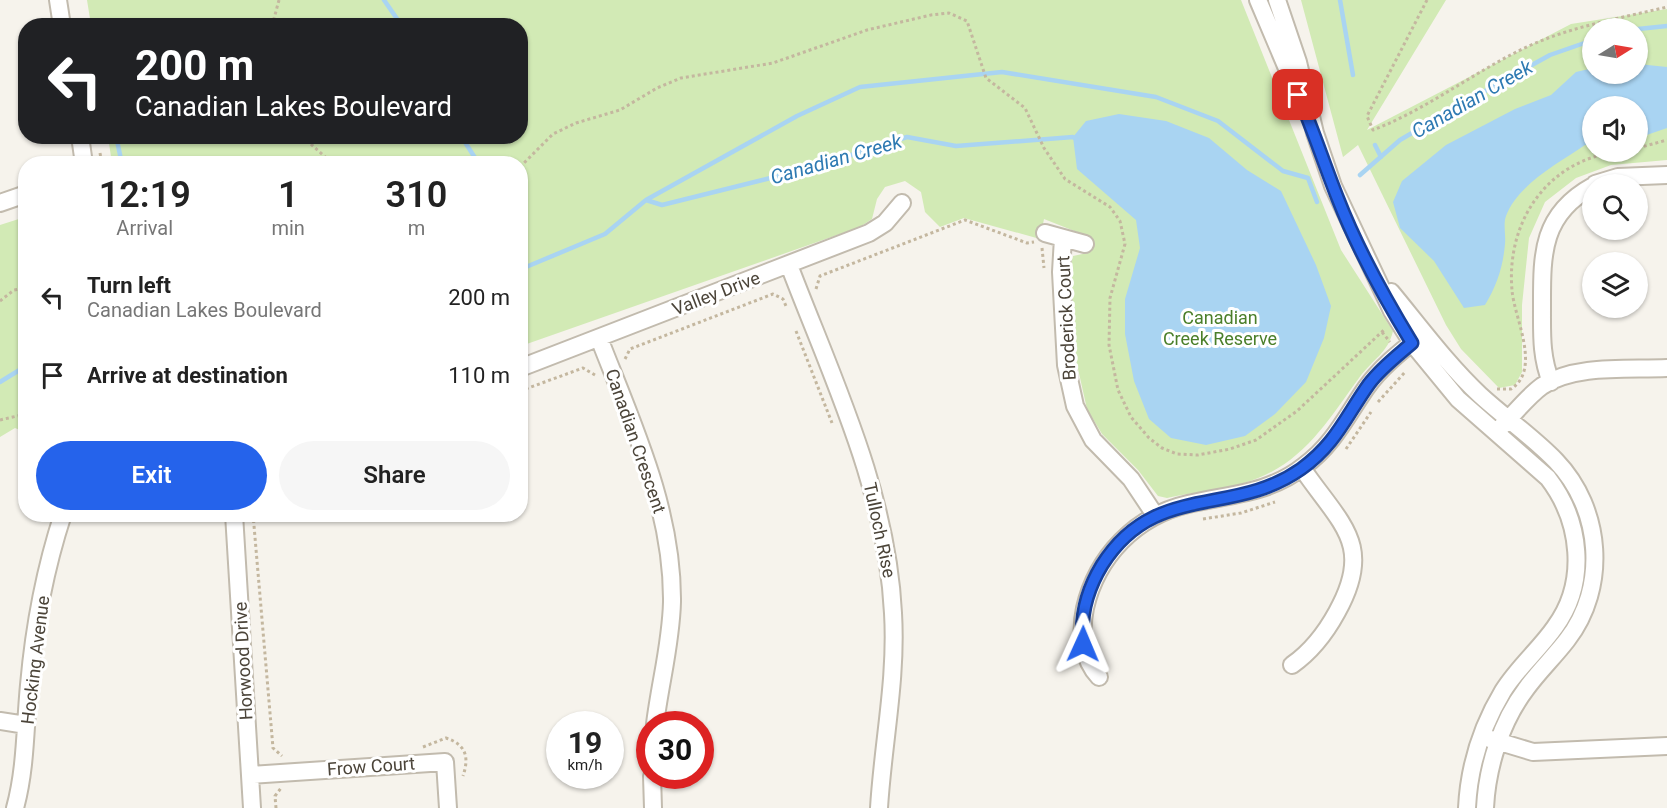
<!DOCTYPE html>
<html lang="en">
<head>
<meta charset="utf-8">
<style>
  :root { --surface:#fff; --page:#f6f6f6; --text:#222; --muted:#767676; --accent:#2563eb }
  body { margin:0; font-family:Roboto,sans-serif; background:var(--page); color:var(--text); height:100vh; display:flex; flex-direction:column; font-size:22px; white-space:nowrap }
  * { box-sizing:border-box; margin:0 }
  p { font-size:20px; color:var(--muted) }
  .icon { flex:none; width:33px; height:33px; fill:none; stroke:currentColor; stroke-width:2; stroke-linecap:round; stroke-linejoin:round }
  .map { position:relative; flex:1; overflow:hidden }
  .sheet { position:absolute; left:18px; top:156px; width:510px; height:366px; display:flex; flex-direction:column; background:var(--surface); border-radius:24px; box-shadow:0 2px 4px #0004 }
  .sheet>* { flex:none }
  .top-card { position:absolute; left:18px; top:18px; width:510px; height:126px; border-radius:24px; box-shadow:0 2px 4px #0004; background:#202124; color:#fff; overflow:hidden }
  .needle { width:39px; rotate:79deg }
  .fabs { position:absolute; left:1582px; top:18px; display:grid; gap:12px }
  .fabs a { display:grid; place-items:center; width:66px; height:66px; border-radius:50%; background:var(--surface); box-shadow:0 2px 4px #0004; font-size:30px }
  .speed { position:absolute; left:546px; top:711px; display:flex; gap:12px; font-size:30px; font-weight:700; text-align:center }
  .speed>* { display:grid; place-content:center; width:78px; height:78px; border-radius:50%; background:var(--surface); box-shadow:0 2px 4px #0004; line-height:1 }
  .speed small { font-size:15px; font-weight:400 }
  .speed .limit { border:9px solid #d22; background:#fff; color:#111 }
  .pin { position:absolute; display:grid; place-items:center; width:51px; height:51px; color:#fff; margin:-26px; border-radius:12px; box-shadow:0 3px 9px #0006 }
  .me { position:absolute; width:66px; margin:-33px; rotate:1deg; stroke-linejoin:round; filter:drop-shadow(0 0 4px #0008) }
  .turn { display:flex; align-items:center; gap:21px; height:126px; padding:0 18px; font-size:27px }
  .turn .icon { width:78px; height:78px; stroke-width:2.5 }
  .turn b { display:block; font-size:42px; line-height:51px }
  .eta { display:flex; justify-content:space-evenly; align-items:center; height:102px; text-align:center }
  .eta b { font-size:36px; font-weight:600; line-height:42px }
  .action { display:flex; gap:12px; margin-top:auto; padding:12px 18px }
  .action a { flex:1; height:69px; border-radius:36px; background:var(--accent); color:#fff; font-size:24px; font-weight:600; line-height:69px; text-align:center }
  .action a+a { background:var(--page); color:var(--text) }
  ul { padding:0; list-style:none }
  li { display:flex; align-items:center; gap:18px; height:78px; padding:0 18px }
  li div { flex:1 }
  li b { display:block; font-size:22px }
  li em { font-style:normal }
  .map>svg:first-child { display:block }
  .green { fill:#d2eab5; fill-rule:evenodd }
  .water { fill:#a9d4f2 }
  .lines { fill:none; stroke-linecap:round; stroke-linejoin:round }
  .stream { stroke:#a9d4f2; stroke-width:4.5 }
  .minor-casing { stroke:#c2bbae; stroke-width:20 }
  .path { stroke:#c4b79f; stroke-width:3; stroke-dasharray:3 3; stroke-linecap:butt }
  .minor { stroke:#fff; stroke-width:16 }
  .route-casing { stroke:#184099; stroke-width:15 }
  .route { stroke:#2563eb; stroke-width:10 }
  .labels { text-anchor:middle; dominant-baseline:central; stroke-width:6; stroke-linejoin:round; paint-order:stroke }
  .street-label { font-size:18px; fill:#4b4439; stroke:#fff }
  .park-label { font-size:18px; fill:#4a7f2a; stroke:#fff }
  .water-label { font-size:20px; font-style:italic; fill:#2e7ab2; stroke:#fff }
</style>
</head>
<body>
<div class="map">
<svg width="1667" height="808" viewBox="0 0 1667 808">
  <rect width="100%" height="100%" fill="#f6f3ec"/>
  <!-- green -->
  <path class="green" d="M87,0h1154l100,250 52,81c-5,22 -20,28 -34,47 -33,45 -57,88 -115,105 -25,8 -52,9 -77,15l-9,-2 -20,-26 -36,-36 -15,-25 -11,-49 -6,-94 3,-10 14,-3 5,-15 -48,-19 -4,20 -76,-21 -24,9 -15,-15 -4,-20 -16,-11 -20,6 -8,12 -5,20 -12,8 -339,119 -1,-182 -408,-1 -4,-26 412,-1v-110l-429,-1z
    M1301,0h145l-79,130 204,-106 96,-15v151l-56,5 -35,13 -31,24 -16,36 -7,67v67l-7,13 -16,3 -38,-39 -15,-24 -88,-180 -15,12zM1593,28h45v46h-45zM1593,106h45v46h-45z
    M25,217v215l-10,-4 -15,9v-212z"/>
  <!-- water -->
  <path class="water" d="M1638,64l29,3v61l-29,10v-32h-45v38l-8,1c-26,18 -67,39 -79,71 -3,8 0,19 -1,28 -2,23 -8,41 -20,61l-21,3 -30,-47 -34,-33 -7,-26 9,-21 44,-36 69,-36 36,-14 25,-23 17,-4v6h45z
    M1119,114l47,7 43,17 38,32 34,21 35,74 15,41 -7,32 -18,44 -31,32 -30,22 -39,9 -35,-7 -22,-19 -15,-38 -9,-47v-35l15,-51 -4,-28 -59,-51 -4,-32 13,-16z"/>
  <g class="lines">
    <!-- stream -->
    <path class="stream" d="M384,0l18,26
      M1340,0l13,75
      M1638,29l29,-3
      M116,136l6,28
      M461,136l18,28
      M1375,145l6,12
      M1360,175l40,-35 58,-34 92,-51 43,-15
      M646,200l151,-84 63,-29 142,-15 154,25 62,24 65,50 25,7 9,24
      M520,253l6,14
      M520,286l6,-19 79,-33 41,-34 16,5 149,-37 96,-31 49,9 117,-9 3,2
      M0,382l26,-16"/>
    <!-- minor casing -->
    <g class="minor-casing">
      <path id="minor" d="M58,0l4,26
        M1258,0l42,99
        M1277,0l21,62 17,71 18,53 59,125 20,32 46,56 90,79c33,43 40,104 7,149 -16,23 -37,40 -52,64 -21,35 -34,76 -36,117
        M80,136l4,28
        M1595,184l23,-7 49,-2
        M0,203l26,-9
        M1045,233l40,11
        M1063,238l-2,34 5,93 9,41 18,34 38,39 24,36
        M789,265c43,113 98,225 104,348 4,66 -10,129 -14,195
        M1391,292c29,35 56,72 89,103 25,23 53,42 76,66 46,48 52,126 11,179 -13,17 -29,32 -41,49 -25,33 -39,78 -41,119
        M599,338c33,85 74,171 73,264 -1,42 -12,81 -17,122
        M520,368l349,-135 16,-10 17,-20
        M1551,382c-10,-25 -9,-47 -9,-73 0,-53 -2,-94 51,-123
        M1502,426c13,-13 25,-29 40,-40 34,-22 86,-16 125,-18
        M234,514l18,294
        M1292,665c20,-14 33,-31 45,-53 38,-68 3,-88 -35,-144
        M1099,677c-17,-18 -19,-45 -14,-69 12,-52 51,-92 103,-104 42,-10 81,-10 116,-38 29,-21 42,-49 62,-78 14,-20 34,-36 53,-51
        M0,721l26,4
        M1490,739l43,13 134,-6
        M250,775l195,-13 3,46
        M652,776l1,32
        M15,808c11,-40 10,-82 14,-123 5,-57 16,-116 34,-171"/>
    </g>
    <!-- path -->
    <path class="path" d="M1427,0l-60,116 6,14c57,-22 103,-60 158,-85 43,-19 90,-27 136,-38
      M272,26l7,-26
      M302,136l31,28
      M1638,148l29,-8
      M100,153l2,11
      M520,167l33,-33 23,-11 44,-13 37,-22 24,-10 92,-15 94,-33 64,-15 18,-2 18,8 19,57 39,30 19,40 21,31 45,28 10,14 5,23 -15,54 -1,47 9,45 13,27 18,21 13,10 15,6 21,1 32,-6 26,-9 41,-29 88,-82
      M1042,248l2,20
      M816,289l4,-13 145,-56 62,23 7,-1
      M0,301l14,-11 12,-2
      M796,331l36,92
      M1382,332l8,10
      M625,359l5,-10 143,-55 10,5 3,7
      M1497,389h14c31,-20 3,-71 1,-99 -6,-68 35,-129 104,-138
      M520,391l63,-23 12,7
      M1378,402l28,-31
      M0,420l26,-6
      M1346,449l25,-37
      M253,514l20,234 9,8
      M1203,519l38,-6 34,-11
      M423,747l23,-9c21,7 23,20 17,38
      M276,808l-1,-12 6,-8"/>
    <!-- minor -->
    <use href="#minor" class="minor"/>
  </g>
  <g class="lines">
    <!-- route casing -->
    <g class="route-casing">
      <path id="route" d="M1083,644c-3,-28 5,-56 19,-79 53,-84 130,-47 199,-96 35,-25 45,-53 68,-85 12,-16 28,-28 43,-41 -28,-46 -55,-95 -74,-144 -14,-35 -25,-70 -40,-104"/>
    </g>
    <!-- route -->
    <use href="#route" class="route"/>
  </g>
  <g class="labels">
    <!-- street labels -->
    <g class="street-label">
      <text transform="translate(716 293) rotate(-21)">Valley Drive</text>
      <text transform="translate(1066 318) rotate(-93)">Broderick Court</text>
      <text transform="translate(636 441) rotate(71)">Canadian Crescent</text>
      <text transform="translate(880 530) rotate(78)">Tulloch Rise</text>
      <text transform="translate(35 660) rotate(-83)">Hocking Avenue</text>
      <text transform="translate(243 661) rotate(-93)">Horwood Drive</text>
      <text transform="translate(371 766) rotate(-4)">Frow Court</text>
    </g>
    <!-- park labels -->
    <g class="park-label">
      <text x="1220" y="317">Canadian<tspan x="1220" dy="21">Creek Reserve</tspan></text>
    </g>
    <!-- water labels -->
    <g class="water-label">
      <text transform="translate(1472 99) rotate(-30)">Canadian Creek</text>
      <text transform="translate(836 159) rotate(-16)">Canadian Creek</text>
    </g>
  </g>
</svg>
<div class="fabs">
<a><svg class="needle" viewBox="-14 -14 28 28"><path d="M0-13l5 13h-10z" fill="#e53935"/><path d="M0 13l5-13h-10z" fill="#767676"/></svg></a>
<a><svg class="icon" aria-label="sound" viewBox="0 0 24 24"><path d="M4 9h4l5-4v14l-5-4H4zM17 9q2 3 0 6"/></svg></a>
<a><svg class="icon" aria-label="search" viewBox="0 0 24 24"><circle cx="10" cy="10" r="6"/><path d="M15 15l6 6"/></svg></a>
<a><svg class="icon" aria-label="layers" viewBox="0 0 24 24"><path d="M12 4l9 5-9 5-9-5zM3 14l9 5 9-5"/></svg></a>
</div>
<div class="speed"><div>19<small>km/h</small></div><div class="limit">30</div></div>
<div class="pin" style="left:1298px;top:95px;background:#d93025"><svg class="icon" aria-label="arrive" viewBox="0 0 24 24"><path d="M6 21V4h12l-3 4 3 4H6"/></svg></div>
<svg class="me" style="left:1083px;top:644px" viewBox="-20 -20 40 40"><path d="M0-17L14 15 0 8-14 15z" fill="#2563eb" stroke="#fff" stroke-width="4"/></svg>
<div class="top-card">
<div class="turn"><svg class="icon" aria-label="left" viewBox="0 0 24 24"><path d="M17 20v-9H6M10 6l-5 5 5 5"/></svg><div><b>200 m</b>Canadian Lakes Boulevard</div></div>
</div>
<section class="sheet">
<div class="eta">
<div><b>12:19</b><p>Arrival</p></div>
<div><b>1</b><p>min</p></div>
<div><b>310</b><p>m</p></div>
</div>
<ul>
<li><svg class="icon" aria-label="left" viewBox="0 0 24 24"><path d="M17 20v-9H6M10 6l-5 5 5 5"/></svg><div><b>Turn left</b><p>Canadian Lakes Boulevard</p></div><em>200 m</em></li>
<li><svg class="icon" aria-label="arrive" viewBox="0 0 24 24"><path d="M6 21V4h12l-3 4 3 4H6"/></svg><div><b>Arrive at destination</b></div><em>110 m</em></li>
</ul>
<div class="action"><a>Exit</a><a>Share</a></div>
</section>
</div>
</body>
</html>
